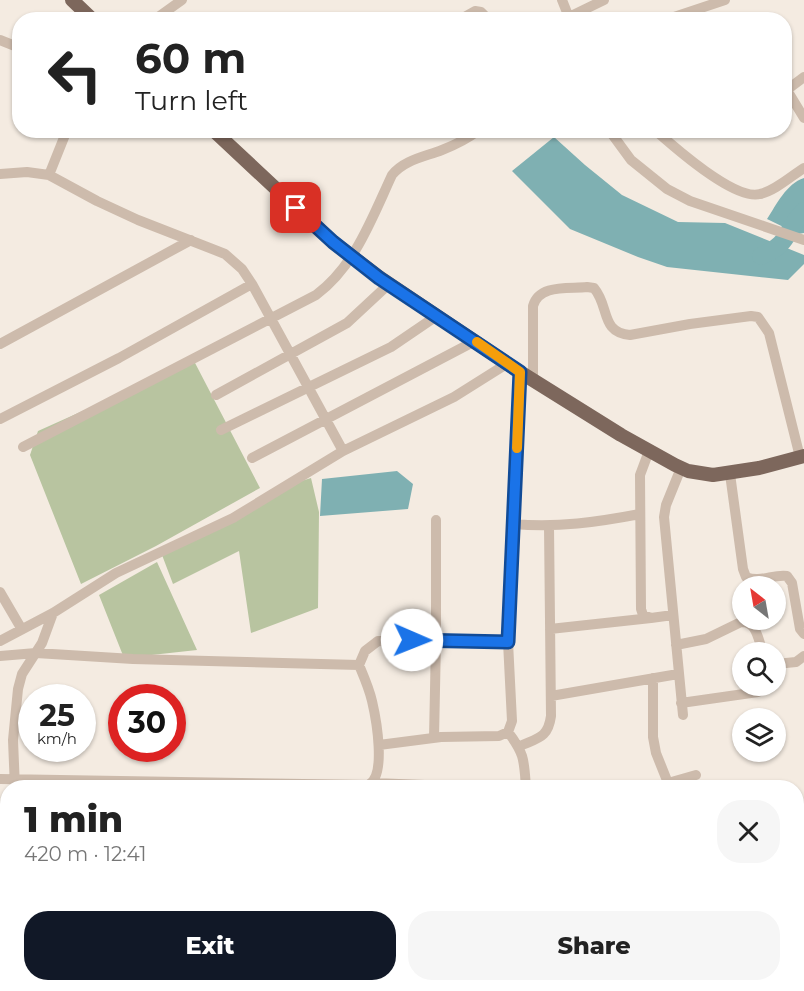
<!DOCTYPE html>
<html lang="en">
<head>
<meta charset="utf-8">
<style>
  :root { --surface:#fff; --page:#f6f6f6; --text:#222; --muted:#767676; --accent:#111827 }
  body { margin:0; font-family:Montserrat,sans-serif; background:var(--page); color:var(--text); height:100vh; display:flex; flex-direction:column; font-size:22px; white-space:nowrap }
  * { box-sizing:border-box; margin:0 }
  p { font-size:20px; color:var(--muted) }
  .icon { flex:none; width:33px; height:33px; fill:none; stroke:currentColor; stroke-width:2; stroke-linecap:round; stroke-linejoin:round }
  .map { position:relative; flex:1; overflow:hidden }
  .details { position:absolute; left:0px; top:780px; width:804px; height:212px; display:flex; flex-direction:column; background:var(--surface); border-radius:24px 24px 0 0; box-shadow:0 2px 4px #0004 }
  .details>* { flex:none }
  .hud { position:absolute; left:12px; top:12px; width:780px; height:126px; border-radius:24px; box-shadow:0 2px 4px #0004; background:#fff; color:var(--text); overflow:hidden }
  .needle { width:39px; rotate:329deg }
  .controls { position:absolute; left:732px; top:576px; display:grid; gap:12px }
  .controls a { display:grid; place-items:center; width:54px; height:54px; border-radius:50%; background:var(--surface); box-shadow:0 2px 4px #0004; font-size:30px }
  .speed { position:absolute; left:18px; top:684px; display:flex; gap:12px; font-size:30px; font-weight:700; text-align:center }
  .speed>* { display:grid; place-content:center; width:78px; height:78px; border-radius:50%; background:var(--surface); box-shadow:0 2px 4px #0004; line-height:1 }
  .speed small { font-size:15px; font-weight:400 }
  .speed .limit { border:9px solid #d22; background:#fff; color:#111 }
  .pin { position:absolute; display:grid; place-items:center; width:51px; height:51px; color:#fff; margin:-26px; border-radius:12px; box-shadow:0 3px 9px #0006 }
  .me { position:absolute; width:66px; margin:-33px; rotate:91deg; stroke-linejoin:round; filter:drop-shadow(0 0 4px #0008) }
  .turn { display:flex; align-items:center; gap:21px; height:126px; padding:0 24px; font-size:27px }
  .turn .icon { width:78px; height:78px; stroke-width:2.5 }
  .turn b { display:block; font-size:42px; line-height:51px }
  .round { display:grid; place-items:center; flex:none; width:63px; height:63px; border-radius:24px; background:var(--page) }
  .head { display:flex; align-items:center; justify-content:space-between; height:102px; padding:0 24px }
  h1 { font-size:36px; font-weight:800; line-height:45px }
  .button { display:flex; gap:12px; margin-top:auto; padding:12px 24px }
  .button a { flex:1; height:69px; border-radius:24px; background:var(--accent); color:#fff; font-size:24px; font-weight:800; line-height:69px; text-align:center }
  .button a+a { background:var(--page); color:var(--text) }
  .map>svg:first-child { display:block }
  .green { fill:#b8c4a0 }
  .water { fill:#7fb0b2 }
  .lines { fill:none; stroke-linecap:round; stroke-linejoin:round }
  .river { stroke:#7fb0b2; stroke-width:18 }
  .minor { stroke:#cdbbac; stroke-width:10 }
  .major { stroke:#7d675c; stroke-width:14 }
  .route-casing { stroke:#114b97; stroke-width:15 }
  .route { stroke:#1a73e8; stroke-width:10 }
  .slow { stroke:#f59e0b; stroke-width:10 }
</style>
</head>
<body>
<div class="map">
<svg width="804" height="991" viewBox="0 0 804 991">
  <rect width="100%" height="100%" fill="#f4ebe1"/>
  <!-- green -->
  <path class="green" d="M194,361l66,127 -104,58 -75,38 -51,-129 8,-24z
    M311,478l8,34 -1,96 -67,25 -12,-82 -66,33 -11,-29 123,-69z
    M157,562l40,88 -73,8 -25,-63z"/>
  <!-- water -->
  <path class="water" d="M554,137l31,28 37,30 56,27 47,1 79,32v9l-16,16 -121,-13 -29,-10 -68,-28 -58,-58z
    M804,178v55l-6,1 -31,-15c10,-15 19,-35 37,-41z
    M397,471l16,13 -5,25 -88,7 2,-37z"/>
  <g class="lines">
    <!-- river -->
    <path class="river" d="M761,256c30,-12 24,-27 43,-45"/>
    <!-- minor -->
    <path class="minor" d="M562,0l8,20
      M569,17l35,-17
      M154,20l28,-20
      M459,20l16,-9 6,1 8,8
      M665,20l60,-20
      M0,40l20,8
      M784,92l20,-15
      M784,93l6,2 14,23
      M609,130l22,30 36,29 23,12 114,39
      M655,130c19,17 80,71 105,64 15,-3 31,-18 44,-26
      M0,174l27,-2 22,3 48,26 41,19 87,34 17,15 10,15 91,167
      M49,175l18,-45
      M0,344l191,-104
      M533,380v-74c6,-22 35,-17 54,-19l7,1c16,19 6,44 36,47l60,-11 61,-8 7,1 11,16 31,124
      M216,395l131,-72 42,-39
      M0,419l119,-61 133,-74
      M221,430l170,-83 47,-32
      M23,447l293,-152c39,-29 56,-77 76,-120 12,-15 32,-18 50,-25 13,-5 25,-11 37,-20
      M649,451l-9,24 1,134 2,6 8,3 22,-3
      M252,458l223,-117
      M681,468l-15,37 -2,12 19,198
      M730,474l13,95 3,8c14,6 27,-3 41,-1l5,7 8,46 4,5
      M514,524c43,4 84,-2 126,-10
      M0,592l21,36
      M550,629l101,-11
      M0,641l53,-28 63,-40 117,-55 110,-67 111,-54 54,-34
      M676,645l30,-6 35,-17c16,-1 17,18 22,30
      M0,656l36,-3 97,6 226,6c5,12 10,23 13,36 4,17 15,76 -4,84l-368,-6
      M776,664l20,-2 8,-6
      M359,665l6,-14 13,-10 130,1
      M653,678v59l3,16 12,30
      M551,696l127,-22
      M681,703l77,-11
      M508,732c17,22 16,29 18,56
      M434,738l2,-97v-121
      M379,745l62,-8 58,-1 9,-4 4,-11 -4,-79 12,-270
      M520,746c18,-8 28,-8 31,-30l-2,-190
      M15,788l-2,-48 5,-51 4,-15 20,-31 11,-30
      M373,788v-5l52,2 12,3
      M658,788l3,-3 35,-10
      M796,851l8,2
      M0,892h8
      M796,928l8,1
      M660,984l4,3h31l10,4
      M528,991l1,-7"/>
    <!-- major -->
    <path class="major" d="M72,0l21,20
      M213,130l120,112 46,35 141,95 101,63 54,30 13,6 25,4 46,-7 45,-12"/>
  </g>
  <g class="lines">
    <!-- route casing -->
    <g class="route-casing">
      <path id="route" d="M296,208l37,34 46,36 141,94 -12,270 -96,-2"/>
    </g>
    <!-- route -->
    <use href="#route" class="route"/>
    <!-- slow -->
    <path class="slow" d="M477,342l43,30 -3,76"/>
  </g>
</svg>
<div class="controls">
<a><svg class="needle" viewBox="-14 -14 28 28"><path d="M0-13l5 13h-10z" fill="#e53935"/><path d="M0 13l5-13h-10z" fill="#767676"/></svg></a>
<a><svg class="icon" aria-label="search" viewBox="0 0 24 24"><circle cx="10" cy="10" r="6"/><path d="M15 15l6 6"/></svg></a>
<a><svg class="icon" aria-label="layers" viewBox="0 0 24 24"><path d="M12 4l9 5-9 5-9-5zM3 14l9 5 9-5"/></svg></a>
</div>
<div class="speed"><div>25<small>km/h</small></div><div class="limit">30</div></div>
<div class="pin" style="left:296px;top:208px;background:#d93025"><svg class="icon" aria-label="arrive" viewBox="0 0 24 24"><path d="M6 21V4h12l-3 4 3 4H6"/></svg></div>
<svg class="me" style="left:412px;top:640px" viewBox="-20 -20 40 40"><circle r="19" fill="#fff"/><path d="M0-13L10 11 0 6-10 11z" fill="#1a73e8"/></svg>
<div class="hud">
<div class="turn"><svg class="icon" aria-label="left" viewBox="0 0 24 24"><path d="M17 20v-9H6M10 6l-5 5 5 5"/></svg><div><b>60 m</b>Turn left</div></div>
</div>
<section class="details">
<div class="head"><div><h1>1 min</h1><p>420 m · 12:41</p></div><a class="round"><svg class="icon" aria-label="close" viewBox="0 0 24 24"><path d="M6 6l12 12M18 6L6 18"/></svg></a></div>
<div class="button"><a>Exit</a><a>Share</a></div>
</section>
</div>
</body>
</html>
